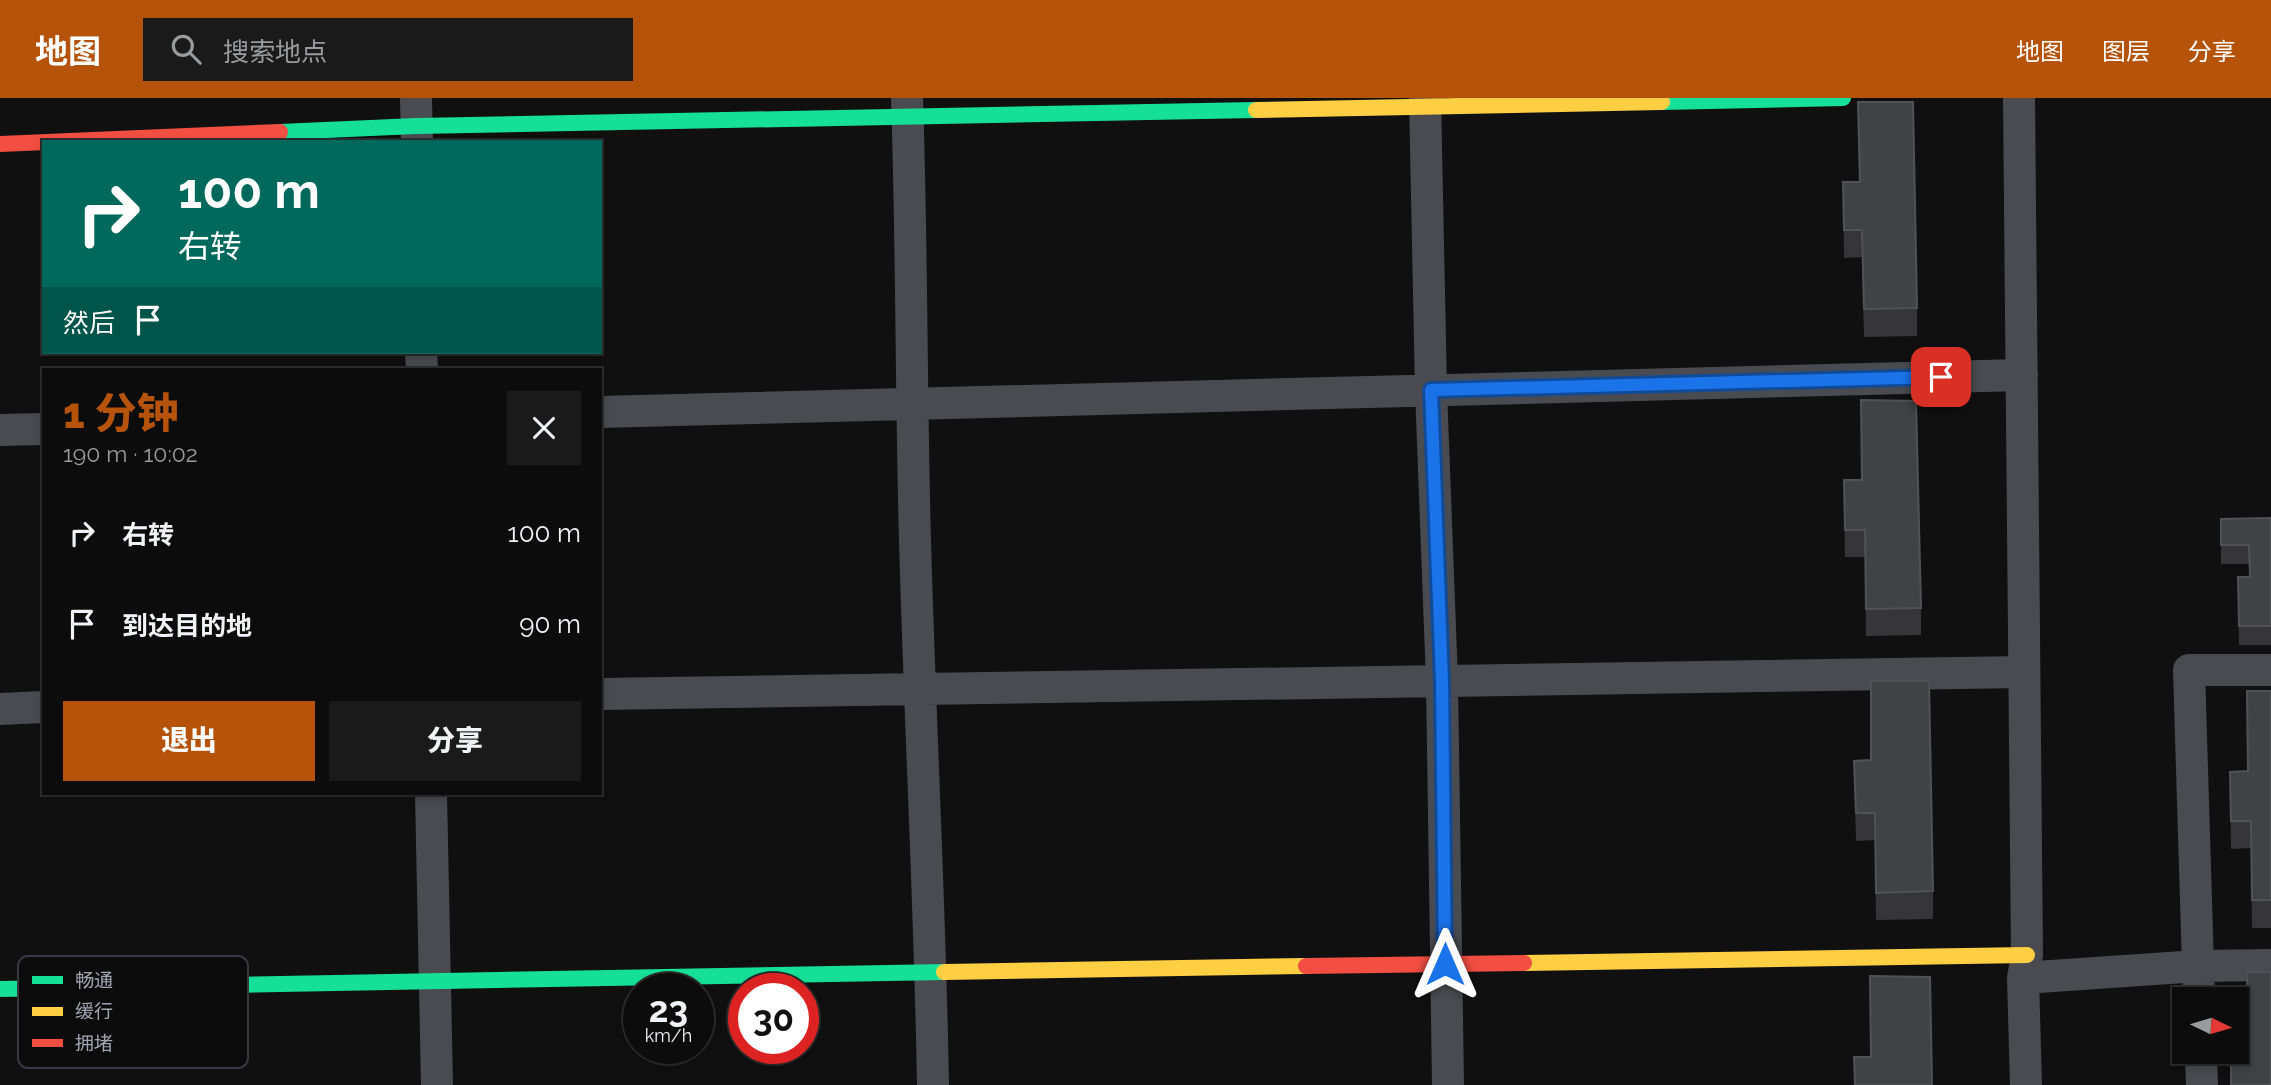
<!DOCTYPE html>
<html lang="zh">
<head>
<meta charset="utf-8">
<style>
  :root { --surface:#0c0c0c; --page:#1a1a1a; --text:#f1f3f6; --muted:#9a9b9d; --line:#2c2c2d; --accent:#b45309 }
  body { margin:0; font-family:Raleway,"Noto Sans SC",sans-serif; background:var(--page); color:var(--text); height:100vh; display:flex; flex-direction:column; font-size:26px; white-space:nowrap }
  * { box-sizing:border-box; margin:0 }
  p { font-size:23px; color:var(--muted) }
  .icon { flex:none; width:38px; height:38px; fill:none; stroke:currentColor; stroke-width:2; stroke-linecap:round; stroke-linejoin:round }
  .map { position:relative; flex:1; overflow:hidden }
  .drawer { position:absolute; left:42px; top:270px; width:560px; height:427px; display:flex; flex-direction:column; background:var(--surface); border-radius:0px; box-shadow:0 4px 10px #0003,0 0 0 2px var(--line) }
  .drawer>* { flex:none }
  .top-card { position:absolute; left:42px; top:42px; width:560px; height:214px; border-radius:0px; box-shadow:0 4px 10px #0003,0 0 0 2px var(--line); background:#00695c; color:#fff; overflow:hidden }
  .needle { width:46px; rotate:95deg }
  .controls { position:absolute; left:2172px; top:889px; display:grid; gap:14px }
  .controls a { display:grid; place-items:center; width:77px; height:77px; border-radius:0px; background:var(--surface); box-shadow:0 4px 10px #0003,0 0 0 2px var(--line); font-size:35px }
  .speed { position:absolute; left:623px; top:875px; display:flex; gap:14px; font-size:35px; font-weight:700; text-align:center }
  .speed>* { display:grid; place-content:center; width:91px; height:91px; border-radius:50%; background:var(--surface); box-shadow:0 4px 10px #0003,0 0 0 2px var(--line); line-height:1 }
  .speed small { font-size:18px; font-weight:400 }
  .speed .limit { border:10px solid #d22; background:#fff; color:#111 }
  .pin { position:absolute; display:grid; place-items:center; width:60px; height:60px; color:#fff; margin:-30px; border-radius:14px; box-shadow:0 4px 10px #0006 }
  .me { position:absolute; width:77px; margin:-38px; rotate:0deg; stroke-linejoin:round; filter:drop-shadow(0 0 5px #0008) }
  .turn { display:flex; align-items:center; gap:24px; height:147px; padding:0 21px; font-size:32px }
  .turn .icon { width:91px; height:91px; stroke-width:2.5 }
  .turn b { display:block; font-size:49px; line-height:60px }
  .then { display:flex; align-items:center; height:66px; padding:0 21px; background:#0003; gap:14px; font-size:26px }
  .round { display:grid; place-items:center; flex:none; width:74px; height:74px; border-radius:0px; background:var(--page) }
  .head { display:flex; align-items:center; justify-content:space-between; height:119px; padding:0 21px }
  h1 { font-size:42px; font-weight:800; line-height:52px; color:var(--accent) }
  .button { display:flex; gap:14px; margin-top:auto; padding:14px 21px }
  .button a { flex:1; height:80px; border-radius:0px; background:var(--accent); color:#fff; font-size:28px; font-weight:800; line-height:80px; text-align:center }
  .button a+a { background:var(--page); color:var(--text) }
  ul { padding:0; list-style:none }
  li { display:flex; align-items:center; gap:21px; height:91px; padding:0 21px }
  li div { flex:1 }
  li b { display:block; font-size:26px }
  li em { font-style:normal }
  header { display:flex; align-items:center; gap:42px; box-sizing:border-box; height:98px; padding:0 35px; background:var(--accent); color:#fff }
  header strong { font-size:33px }
  nav { display:flex; gap:38px; margin-inline-start:auto; font-size:24px }
  .search { width:490px; height:63px; background:var(--page); display:flex; align-items:center; gap:18px; box-sizing:border-box; padding:0 24px; border-radius:0px; color:var(--muted); font-size:26px }
  .map>svg:first-child { display:block }
  .lines { fill:none; stroke-linecap:round; stroke-linejoin:round }
  .street { stroke:#4a4b50; stroke-width:32 }
  .fast { stroke:#16e098; stroke-width:16 }
  .slow { stroke:#ffcf43; stroke-width:16 }
  .jam { stroke:#f24e42; stroke-width:16 }
  .wall { fill:#363638 }
  .building { fill:#414245; stroke:#505256; stroke-width:2 }
  .route-casing { stroke:#114b97; stroke-width:18 }
  .route { stroke:#1a73e8; stroke-width:12 }
  .key { fill:#0b0b0c; stroke:#38393e; stroke-width:2 }
  .key-label { font-size:19px; fill:#a0a5b2 }
</style>
</head>
<body>
<header>
<strong>地图</strong>
<div class="search"><svg class="icon" aria-label="search" viewBox="0 0 24 24"><circle cx="10" cy="10" r="6"/><path d="M15 15l6 6"/></svg>搜索地点</div>
<nav><a>地图</a><a>图层</a><a>分享</a></nav>
</header>
<div class="map">
<svg width="2271" height="987" viewBox="0 0 2271 987">
  <rect width="100%" height="100%" fill="#101010"/>
  <g class="lines">
    <!-- street -->
    <path class="street" d="M416,0l1,44
      M907,0c5,148 4,296 8,443 5,182 15,363 18,544
      M1425,0l6,292 11,291 6,404
      M2019,0l8,857 -4,23 3,107
      M421,254l1,17
      M600,314l1422,-37
      M0,332l44,-1
      M600,596l1424,-22
      M0,611l44,-2
      M431,695l6,292
      M2023,880l175,-12 73,-1
      M2199,901l-10,-329h82
      M2201,954l1,33"/>
    <!-- fast -->
    <path class="fast" d="M1662,4l181,-4
      M280,34l136,-6 840,-16
      M0,891l944,-17"/>
    <!-- slow -->
    <path class="slow" d="M1256,12l406,-8
      M1524,865l503,-8
      M944,874l362,-6"/>
    <!-- jam -->
    <path class="jam" d="M0,46l280,-12
      M1306,868l218,-3"/>
  </g>
  <!-- wall -->
  <path class="wall" d="M1858,4l59,206v28l-53,1 -2,-80 -18,1 -1,-76h16z
    M1844,382l77,128v27l-55,1 -1,-79h-20z
    M2271,420v127h-32l-1,-68h11v-13h-28v-45z
    M2271,593v237h-19l-1,-80 -20,1 -1,-77 17,-1z
    M1854,663l79,130v28l-57,1 -1,-80 -19,1z"/>
  <!-- building -->
  <path class="building" d="M1858,4h55l4,206 -53,1 -2,-79h-18l-1,-48h17z
    M1861,302l55,1 5,207 -55,1 -1,-79h-20l-1,-50h18z
    M2271,420v108h-32l-1,-49h12l-1,-32h-28v-26z
    M1871,583h58l4,210 -57,2 -1,-80h-19l-2,-52 17,-1z
    M2247,593h24v209h-19l-1,-79h-20l-1,-49 18,-1z
    M2247,874h24v113h-40v-32l17,-1z
    M1870,878l60,1 2,108h-77l-1,-28h17z"/>
  <g class="lines">
    <!-- route casing -->
    <g class="route-casing">
      <path id="route" d="M1445,866l-3,-283 -11,-291 510,-13"/>
    </g>
    <!-- route -->
    <use href="#route" class="route"/>
  </g>
  <!-- legend -->
  <rect x="18" y="858" width="230" height="112" rx="10" class="key"/>
  <rect x="32" y="878" width="31" height="8" fill="#16e098"/>
  <rect x="32" y="909" width="31" height="9" fill="#ffcf43"/>
  <rect x="32" y="941" width="31" height="8" fill="#f24e42"/>
  <g class="key-label">
    <text x="75" y="889">畅通</text>
    <text x="75" y="920">缓行</text>
    <text x="75" y="952">拥堵</text>
  </g>
</svg>
<div class="controls">
<a><svg class="needle" viewBox="-14 -14 28 28"><path d="M0-13l5 13h-10z" fill="#e53935"/><path d="M0 13l5-13h-10z" fill="#9a9b9d"/></svg></a>
</div>
<div class="speed"><div>23<small>km/h</small></div><div class="limit">30</div></div>
<div class="pin" style="left:1941px;top:279px;background:#d93025"><svg class="icon" aria-label="arrive" viewBox="0 0 24 24"><path d="M6 21V4h12l-3 4 3 4H6"/></svg></div>
<svg class="me" style="left:1445px;top:866px" viewBox="-20 -20 40 40"><path d="M0-17L14 15 0 8-14 15z" fill="#1a73e8" stroke="#fff" stroke-width="4"/></svg>
<div class="top-card">
<div class="turn"><svg class="icon" aria-label="right" viewBox="0 0 24 24"><path d="M7 20v-9h11M14 6l5 5-5 5"/></svg><div><b>100 m</b>右转</div></div>
<div class="then">然后<svg class="icon" aria-label="arrive" viewBox="0 0 24 24"><path d="M6 21V4h12l-3 4 3 4H6"/></svg></div>
</div>
<section class="drawer">
<div class="head"><div><h1>1 分钟</h1><p>190 m · 10:02</p></div><a class="round"><svg class="icon" aria-label="close" viewBox="0 0 24 24"><path d="M6 6l12 12M18 6L6 18"/></svg></a></div>
<ul>
<li><svg class="icon" aria-label="right" viewBox="0 0 24 24"><path d="M7 20v-9h11M14 6l5 5-5 5"/></svg><div><b>右转</b></div><em>100 m</em></li>
<li><svg class="icon" aria-label="arrive" viewBox="0 0 24 24"><path d="M6 21V4h12l-3 4 3 4H6"/></svg><div><b>到达目的地</b></div><em>90 m</em></li>
</ul>
<div class="button"><a>退出</a><a>分享</a></div>
</section>
</div>
</body>
</html>
